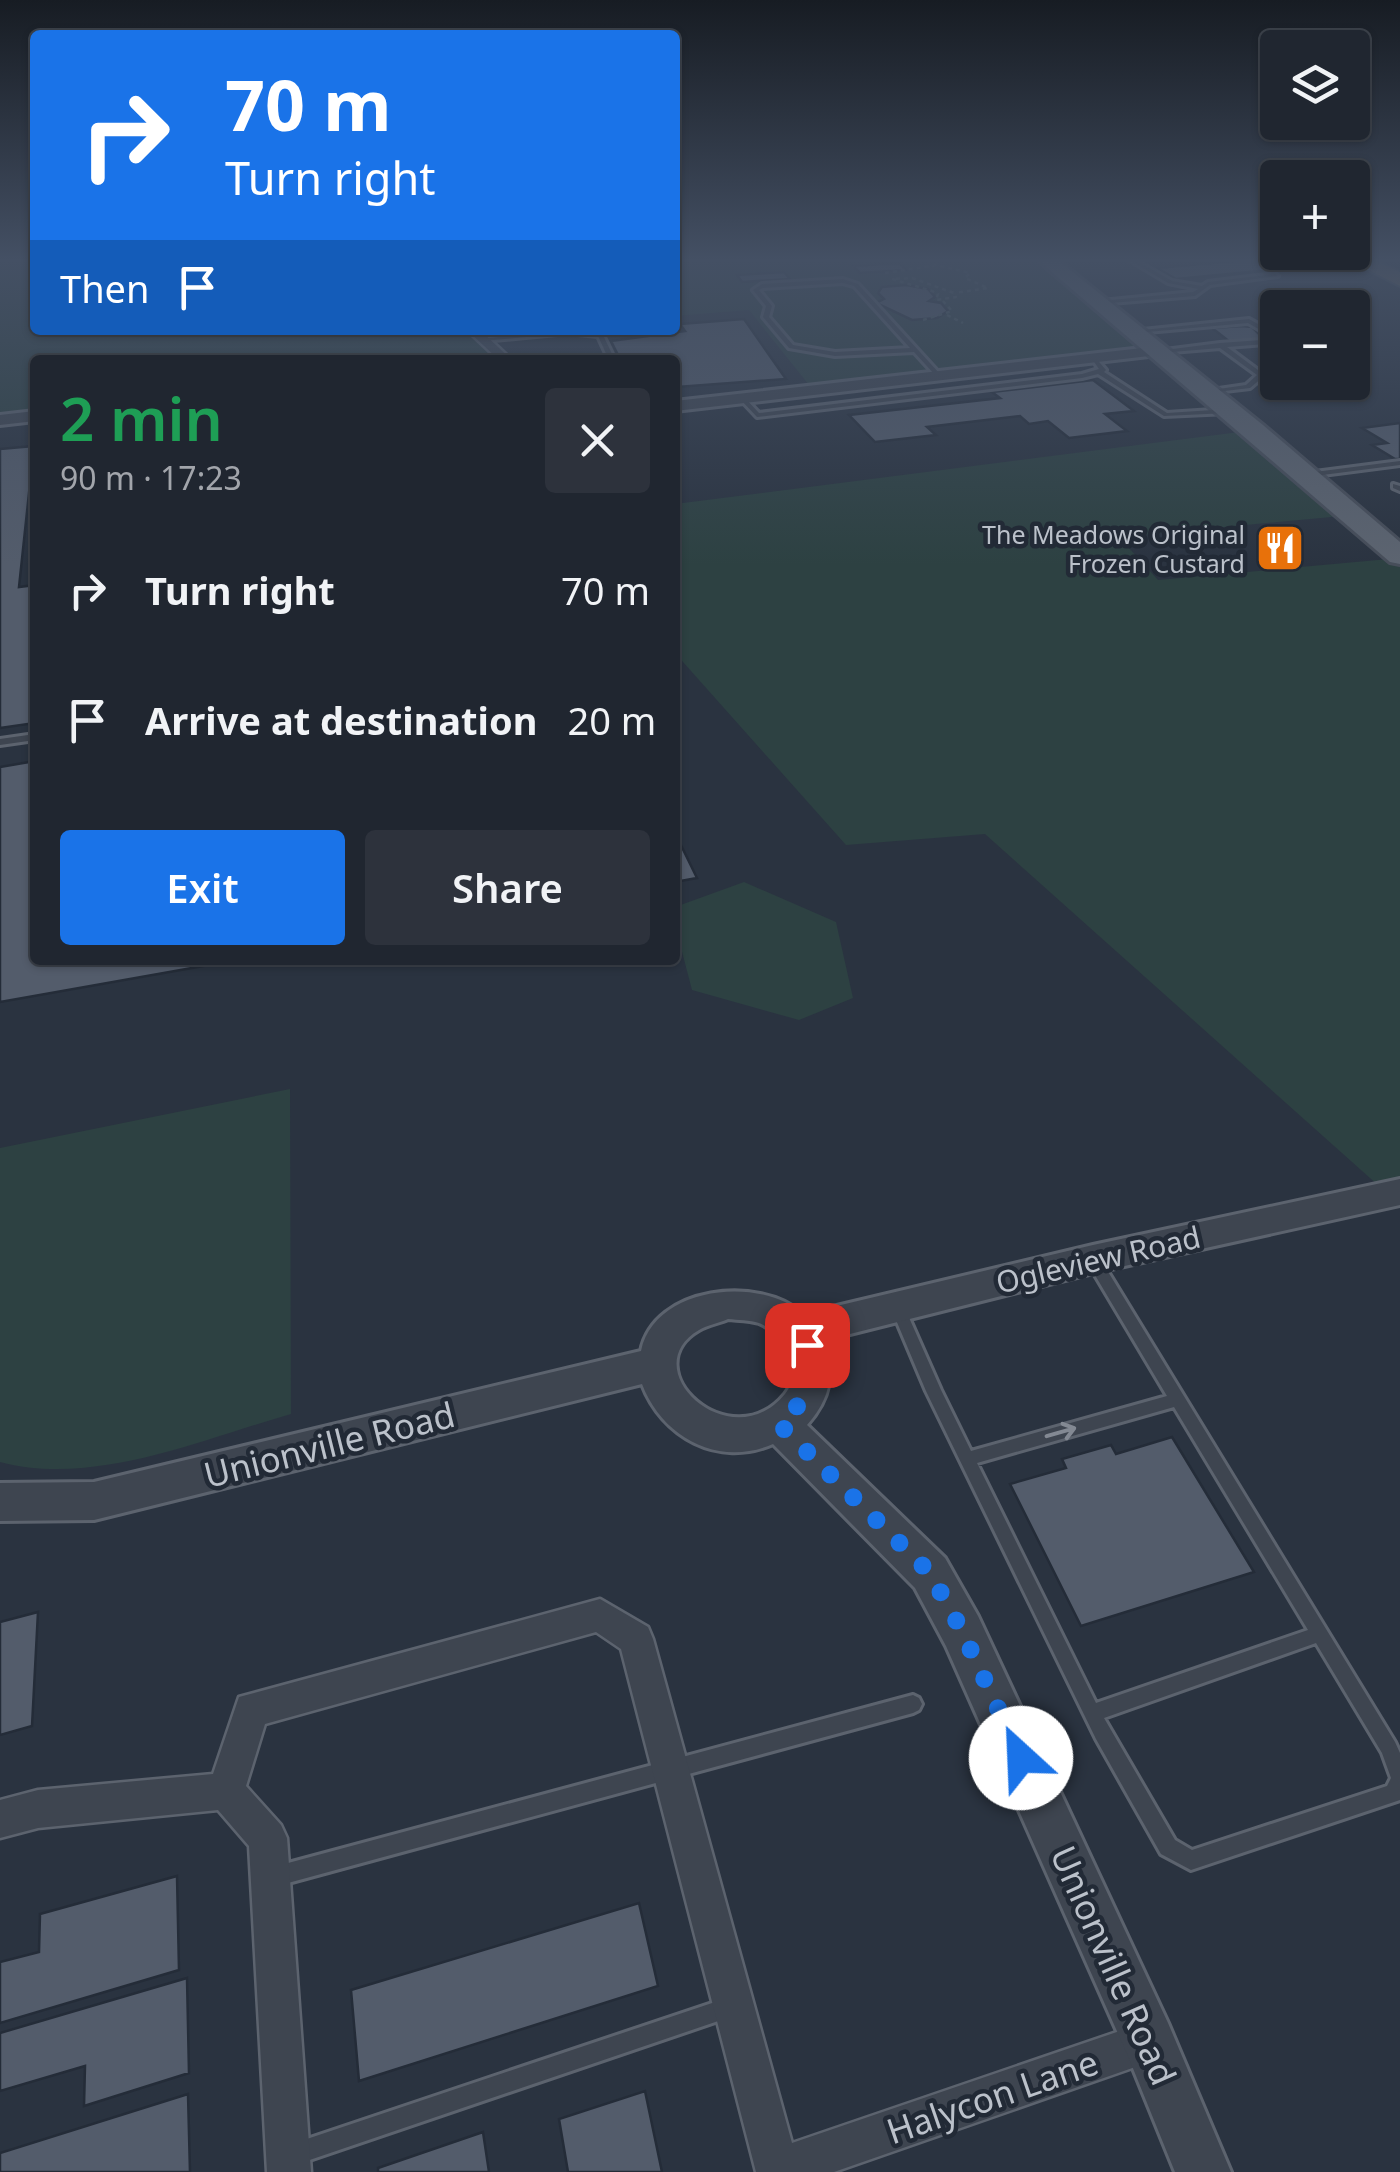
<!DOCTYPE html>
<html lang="en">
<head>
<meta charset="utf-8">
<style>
  :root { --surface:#202630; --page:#2d323c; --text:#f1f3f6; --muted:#a2a5ab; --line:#3d434c; --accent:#1a73e8 }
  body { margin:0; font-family:"Noto Sans",sans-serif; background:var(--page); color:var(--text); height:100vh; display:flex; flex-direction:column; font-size:38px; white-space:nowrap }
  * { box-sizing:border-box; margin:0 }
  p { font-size:32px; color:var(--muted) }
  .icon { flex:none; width:55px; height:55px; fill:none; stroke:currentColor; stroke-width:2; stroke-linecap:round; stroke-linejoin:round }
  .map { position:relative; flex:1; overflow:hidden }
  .panel { position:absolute; left:30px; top:355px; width:650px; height:610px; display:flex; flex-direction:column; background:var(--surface); border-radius:10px; box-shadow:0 2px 8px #0004,0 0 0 2px var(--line) }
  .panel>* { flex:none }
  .top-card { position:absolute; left:30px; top:30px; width:650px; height:305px; border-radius:10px; box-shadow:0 2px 8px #0004,0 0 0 2px var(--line); background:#1a73e8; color:#fff; overflow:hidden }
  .controls { position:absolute; left:1260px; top:30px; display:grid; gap:20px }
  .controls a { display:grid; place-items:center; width:110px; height:110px; border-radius:10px; background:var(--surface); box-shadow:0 2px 8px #0004,0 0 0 2px var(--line); font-size:50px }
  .pin { position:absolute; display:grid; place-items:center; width:85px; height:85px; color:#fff; margin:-42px; border-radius:20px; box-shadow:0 5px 15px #0006 }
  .me { position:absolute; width:110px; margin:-55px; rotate:335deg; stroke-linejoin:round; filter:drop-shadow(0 0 8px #0008) }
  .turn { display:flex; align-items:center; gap:35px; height:210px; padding:0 30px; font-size:45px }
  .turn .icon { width:130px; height:130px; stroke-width:2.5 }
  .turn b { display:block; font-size:70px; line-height:85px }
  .then { display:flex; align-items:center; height:95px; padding:0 30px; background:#0003; gap:20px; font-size:38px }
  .round { display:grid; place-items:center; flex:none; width:105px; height:105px; border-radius:10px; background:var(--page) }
  .summary { display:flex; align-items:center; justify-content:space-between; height:170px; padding:0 30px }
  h1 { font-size:60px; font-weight:600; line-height:75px; color:#1e9e55 }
  .primary-button { display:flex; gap:20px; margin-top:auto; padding:20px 30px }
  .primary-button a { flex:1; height:115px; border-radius:10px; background:var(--accent); color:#fff; font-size:40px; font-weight:600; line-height:115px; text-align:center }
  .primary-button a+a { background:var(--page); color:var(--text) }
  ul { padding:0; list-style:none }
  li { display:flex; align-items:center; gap:30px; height:130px; padding:0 30px }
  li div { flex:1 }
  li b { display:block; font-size:38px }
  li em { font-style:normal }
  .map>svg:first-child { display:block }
  .green { fill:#2d4142 }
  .building { fill:#535c6b; stroke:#242c38; stroke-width:2.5 }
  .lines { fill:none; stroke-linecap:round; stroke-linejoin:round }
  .service-casing { stroke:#5c636e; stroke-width:6 }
  .minor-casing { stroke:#5c636e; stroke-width:5 }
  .tertiary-casing { stroke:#5c636e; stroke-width:6 }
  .primary-casing { stroke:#474e5a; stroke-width:6 }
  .motorway-casing { stroke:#48505b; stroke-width:4 }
  .path { stroke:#4c5e60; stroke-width:2.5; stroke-dasharray:4 4; stroke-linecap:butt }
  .service { fill:#3e4550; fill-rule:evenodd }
  .minor { fill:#3e4550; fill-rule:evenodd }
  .tertiary { fill:#3e4550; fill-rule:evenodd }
  .primary { fill:#5c6470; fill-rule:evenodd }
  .motorway { fill:#766b5c; fill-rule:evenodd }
  .oneway { stroke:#838993 }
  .route { stroke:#1a73e8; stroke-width:18; stroke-dasharray:0 32.4 }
  .labels { text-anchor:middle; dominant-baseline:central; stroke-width:9; stroke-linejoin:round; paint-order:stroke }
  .far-poi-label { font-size:25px; fill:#bbc1ca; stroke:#222a36; text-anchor:end }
  .street-label { font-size:30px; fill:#bbc1ca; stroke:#222a36 }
  .near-street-label { font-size:35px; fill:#bbc1ca; stroke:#222a36 }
</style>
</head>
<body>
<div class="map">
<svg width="1400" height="2172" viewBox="0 0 1400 2172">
  <rect width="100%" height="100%" fill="#2a3340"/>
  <!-- green -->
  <path class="green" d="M0,261h35v69h438l33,30h-471v56l-35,4z
    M675,261h373l112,90 -347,39 -64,-80 -74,6z
    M1255,430l98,85 -234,22 39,43 242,-22v634l-11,3 -404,-361 -139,11 -171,-192v-149z
    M744,882l92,40 17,76 -54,22 -107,-30 -17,-65v-18z
    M290,1089l1,325c-91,26 -197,73 -291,48v-314z"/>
  <!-- building -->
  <path class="building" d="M1235,261h31l15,8 -105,10 -19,-11z
    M899,263l7,7 -46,3 -7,-7z
    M784,272l6,7 -48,3 -5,-7z
    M906,285l22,4 7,8 -6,4 12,2 7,8 -11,7 -25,2 -36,-17 8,-4 -6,-6 4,-6z
    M744,319l42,60 -109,8 -2,-27 -17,-3 -38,2 -9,-18 74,-10 -5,-7z
    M1242,326l10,1 13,13 -35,2 -18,-14z
    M1093,380l41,31 -29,3 22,17 -58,7 -21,-17 -19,3 -9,-8 -93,11 9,8 -61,7 -26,-27 151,-17 -8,-6z
    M1400,423v36h-5l-23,-14 15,-2 -25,-15z
    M34,446l-15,141 16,-2v138l-35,5v-279z
    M35,761v199h202l-237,42v-235z
    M675,833l22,45 -22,4z
    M1172,1437l82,135 -173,54 -71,-142 56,-16 -4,-9 49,-14 5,9z
    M38,1612l-6,114 -32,9v-113z
    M177,1876l2,94 -179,53v-61l39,-10 1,-38z
    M639,1903l19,83 -299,95 -8,-91z
    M187,1978l2,95 -105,33 1,-40 -85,25v-58z
    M645,2091l17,81h-94l-9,-53z
    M188,2094l2,78h-190v-19z
    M483,2132l6,40h-111v-4z"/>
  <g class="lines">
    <!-- service casing -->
    <g class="service-casing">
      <path id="service" d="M1131,261h6l35,20 30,5 6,-4 67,-8 3,2 -68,9 -15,11 -96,8 2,-3 92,-9 5,-3 -30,-6z
        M843,279l15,5 82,90v2h-4l-22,-24 -79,4 -46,-8 -26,-31 3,-11 -13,-16 9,-6zM843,283l11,3 56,62 -75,4 -42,-7 -24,-28 3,-11 -13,-16 4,-2z
        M675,301l3,2v2h-3z
        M1249,319l29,16v8l-51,4 35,26 16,-2v4l-15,2 -13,11 -42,5 -3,-2 41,-6 11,-10 -37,-27 -60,5 -3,-2 63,-8 56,-4 -28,-16 -112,10 -3,-2z
        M560,330l42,3 13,27h-6l-11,-24 -30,-3 -85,8 -3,-2z
        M1090,356h4l12,14 -2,2 63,41 61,-4 3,2 -3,2 -64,3 -66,-42 -16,4 -325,39 -17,-18 5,-1 14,15 323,-39 17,-5z
        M1400,461v4l-93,12 -4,-2 4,-2z
        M1393,484l7,2v5l-7,-3z
        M35,734v6l-35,5v-6z
        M1094,1255l5,2 296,485 5,11v47l-209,70 -30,-16 -65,-115 -170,-348 -35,-83 2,-4 5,-2 5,2 38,86 30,61 196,-55 -78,-131 -2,-4 2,-4zM1174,1407l134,223 -212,73 -119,-240zM1316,1643l66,110 9,25 -4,8 -195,64 -17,-10 -71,-122z
        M913,1695l6,3 3,6 -3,6 -6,3 -636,173 -7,-3 -3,-7 3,-7 7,-3z
        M730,1997l7,3 3,7 -3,7 -7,3 -435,148 -8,-3 -3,-8 3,-8 8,-3z"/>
    </g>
    <!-- minor casing -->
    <g class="minor-casing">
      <path id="minor" d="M467,330h13l32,30h-13z
        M600,1599l48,28 5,12 139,504 357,-122 15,6 6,15 -6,15 -330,115h-78l-135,-523 -25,-17 -331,92 -19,62 35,39 6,13 24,334h-44l-18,-326 -31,-36 -180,18 -38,10v-38l38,-10 175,-16 26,-77z"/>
    </g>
    <!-- tertiary casing -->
    <g class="tertiary-casing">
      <path id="tertiary" d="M1160,346l6,2v6l-491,57v-10z
        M35,411v10l-35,4v-10z
        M1400,1179v26l-307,68 -271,68c14,32 8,58 -15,84l138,133 33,58 190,407 63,149h-56l-47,-116 -182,-410 -31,-58 -142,-144c-55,24 -111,-7 -131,-60l-548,136 -94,1v-38l94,-1 547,-131c13,-65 119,-76 162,-37l290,-69zM728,1319c10,1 22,1 31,4 25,10 45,47 26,71 -54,66 -153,-25 -86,-64 8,-5 20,-7 29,-11z"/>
    </g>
    <!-- primary casing -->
    <g class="primary-casing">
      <path id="primary" d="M1039,261h20l204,164 137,117v22l-10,-2z"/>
    </g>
    <!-- motorway casing -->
    <g class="motorway-casing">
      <path id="motorway" d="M1351,261h25l24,11v14z"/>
    </g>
    <!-- path -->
    <path class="path" d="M885,273l52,-8 33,8 -5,5 23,10 -33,5
      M912,278l42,15 2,4 -20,3 2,-6 -6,-3 -40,-12z
      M947,315l16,8
      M923,320l29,-9 -9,-10"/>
    <!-- service -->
    <use href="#service" class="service"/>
    <!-- minor -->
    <use href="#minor" class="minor"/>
    <!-- tertiary -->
    <use href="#tertiary" class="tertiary"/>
    <!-- primary -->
    <use href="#primary" class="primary"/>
    <!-- motorway -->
    <use href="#motorway" class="motorway"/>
  </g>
  <!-- one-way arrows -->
  <defs><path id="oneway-shaft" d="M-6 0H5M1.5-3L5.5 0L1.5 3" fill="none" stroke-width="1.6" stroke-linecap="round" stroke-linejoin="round" transform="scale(2.5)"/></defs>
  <use class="oneway" href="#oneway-shaft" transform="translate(1061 1432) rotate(-16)"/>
  <!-- sky -->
  <linearGradient id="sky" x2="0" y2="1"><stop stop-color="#171c23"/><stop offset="0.46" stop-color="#445064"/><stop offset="1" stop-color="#445064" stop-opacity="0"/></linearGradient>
  <rect width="1400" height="565" fill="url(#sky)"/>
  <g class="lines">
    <!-- route -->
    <path class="route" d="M807,1345c9,36 0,56 -28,79l151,149 32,58 59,127"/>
  </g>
  <!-- icons -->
  <defs>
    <g id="restaurant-square" transform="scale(2.5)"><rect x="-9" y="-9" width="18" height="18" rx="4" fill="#e8710a" stroke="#222a36"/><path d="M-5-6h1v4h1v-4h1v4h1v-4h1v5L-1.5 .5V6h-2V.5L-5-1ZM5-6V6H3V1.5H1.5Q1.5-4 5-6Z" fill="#fff"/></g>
  </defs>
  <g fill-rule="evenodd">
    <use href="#restaurant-square" x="1280" y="548"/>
  </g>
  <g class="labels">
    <!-- far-poi labels -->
    <g class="far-poi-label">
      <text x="1245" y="534">The Meadows Original<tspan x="1245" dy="29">Frozen Custard</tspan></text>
    </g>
    <!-- street labels -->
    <g class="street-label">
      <text transform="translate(1098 1259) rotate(-13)">Ogleview Road</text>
    </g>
    <!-- near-street labels -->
    <g class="near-street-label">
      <text transform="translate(329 1444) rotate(-14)">Unionville Road</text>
      <text transform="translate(1114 1965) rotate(66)">Unionville Road</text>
      <text transform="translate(992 2096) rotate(-19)">Halycon Lane</text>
    </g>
  </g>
</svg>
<div class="controls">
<a><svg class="icon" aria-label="layers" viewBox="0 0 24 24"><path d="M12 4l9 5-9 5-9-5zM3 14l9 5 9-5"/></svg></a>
<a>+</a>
<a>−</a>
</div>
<div class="pin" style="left:807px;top:1345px;background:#d93025"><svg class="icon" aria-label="arrive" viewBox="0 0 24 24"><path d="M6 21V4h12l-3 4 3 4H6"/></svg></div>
<svg class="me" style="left:1021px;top:1758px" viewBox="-20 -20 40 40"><circle r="19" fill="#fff"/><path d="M0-13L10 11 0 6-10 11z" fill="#1a73e8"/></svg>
<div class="top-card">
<div class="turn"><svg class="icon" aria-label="right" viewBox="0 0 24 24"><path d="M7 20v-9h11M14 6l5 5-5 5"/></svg><div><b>70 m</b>Turn right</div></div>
<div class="then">Then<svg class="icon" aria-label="arrive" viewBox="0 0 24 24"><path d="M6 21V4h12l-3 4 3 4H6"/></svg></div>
</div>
<section class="panel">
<div class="summary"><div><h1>2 min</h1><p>90 m · 17:23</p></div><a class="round"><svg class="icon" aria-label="close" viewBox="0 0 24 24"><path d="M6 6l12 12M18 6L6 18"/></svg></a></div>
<ul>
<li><svg class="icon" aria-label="right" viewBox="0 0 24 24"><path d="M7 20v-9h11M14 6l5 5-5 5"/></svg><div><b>Turn right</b></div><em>70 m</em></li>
<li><svg class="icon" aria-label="arrive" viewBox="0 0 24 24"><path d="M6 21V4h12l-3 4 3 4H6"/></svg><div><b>Arrive at destination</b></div><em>20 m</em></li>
</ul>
<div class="primary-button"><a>Exit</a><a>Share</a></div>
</section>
</div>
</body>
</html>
